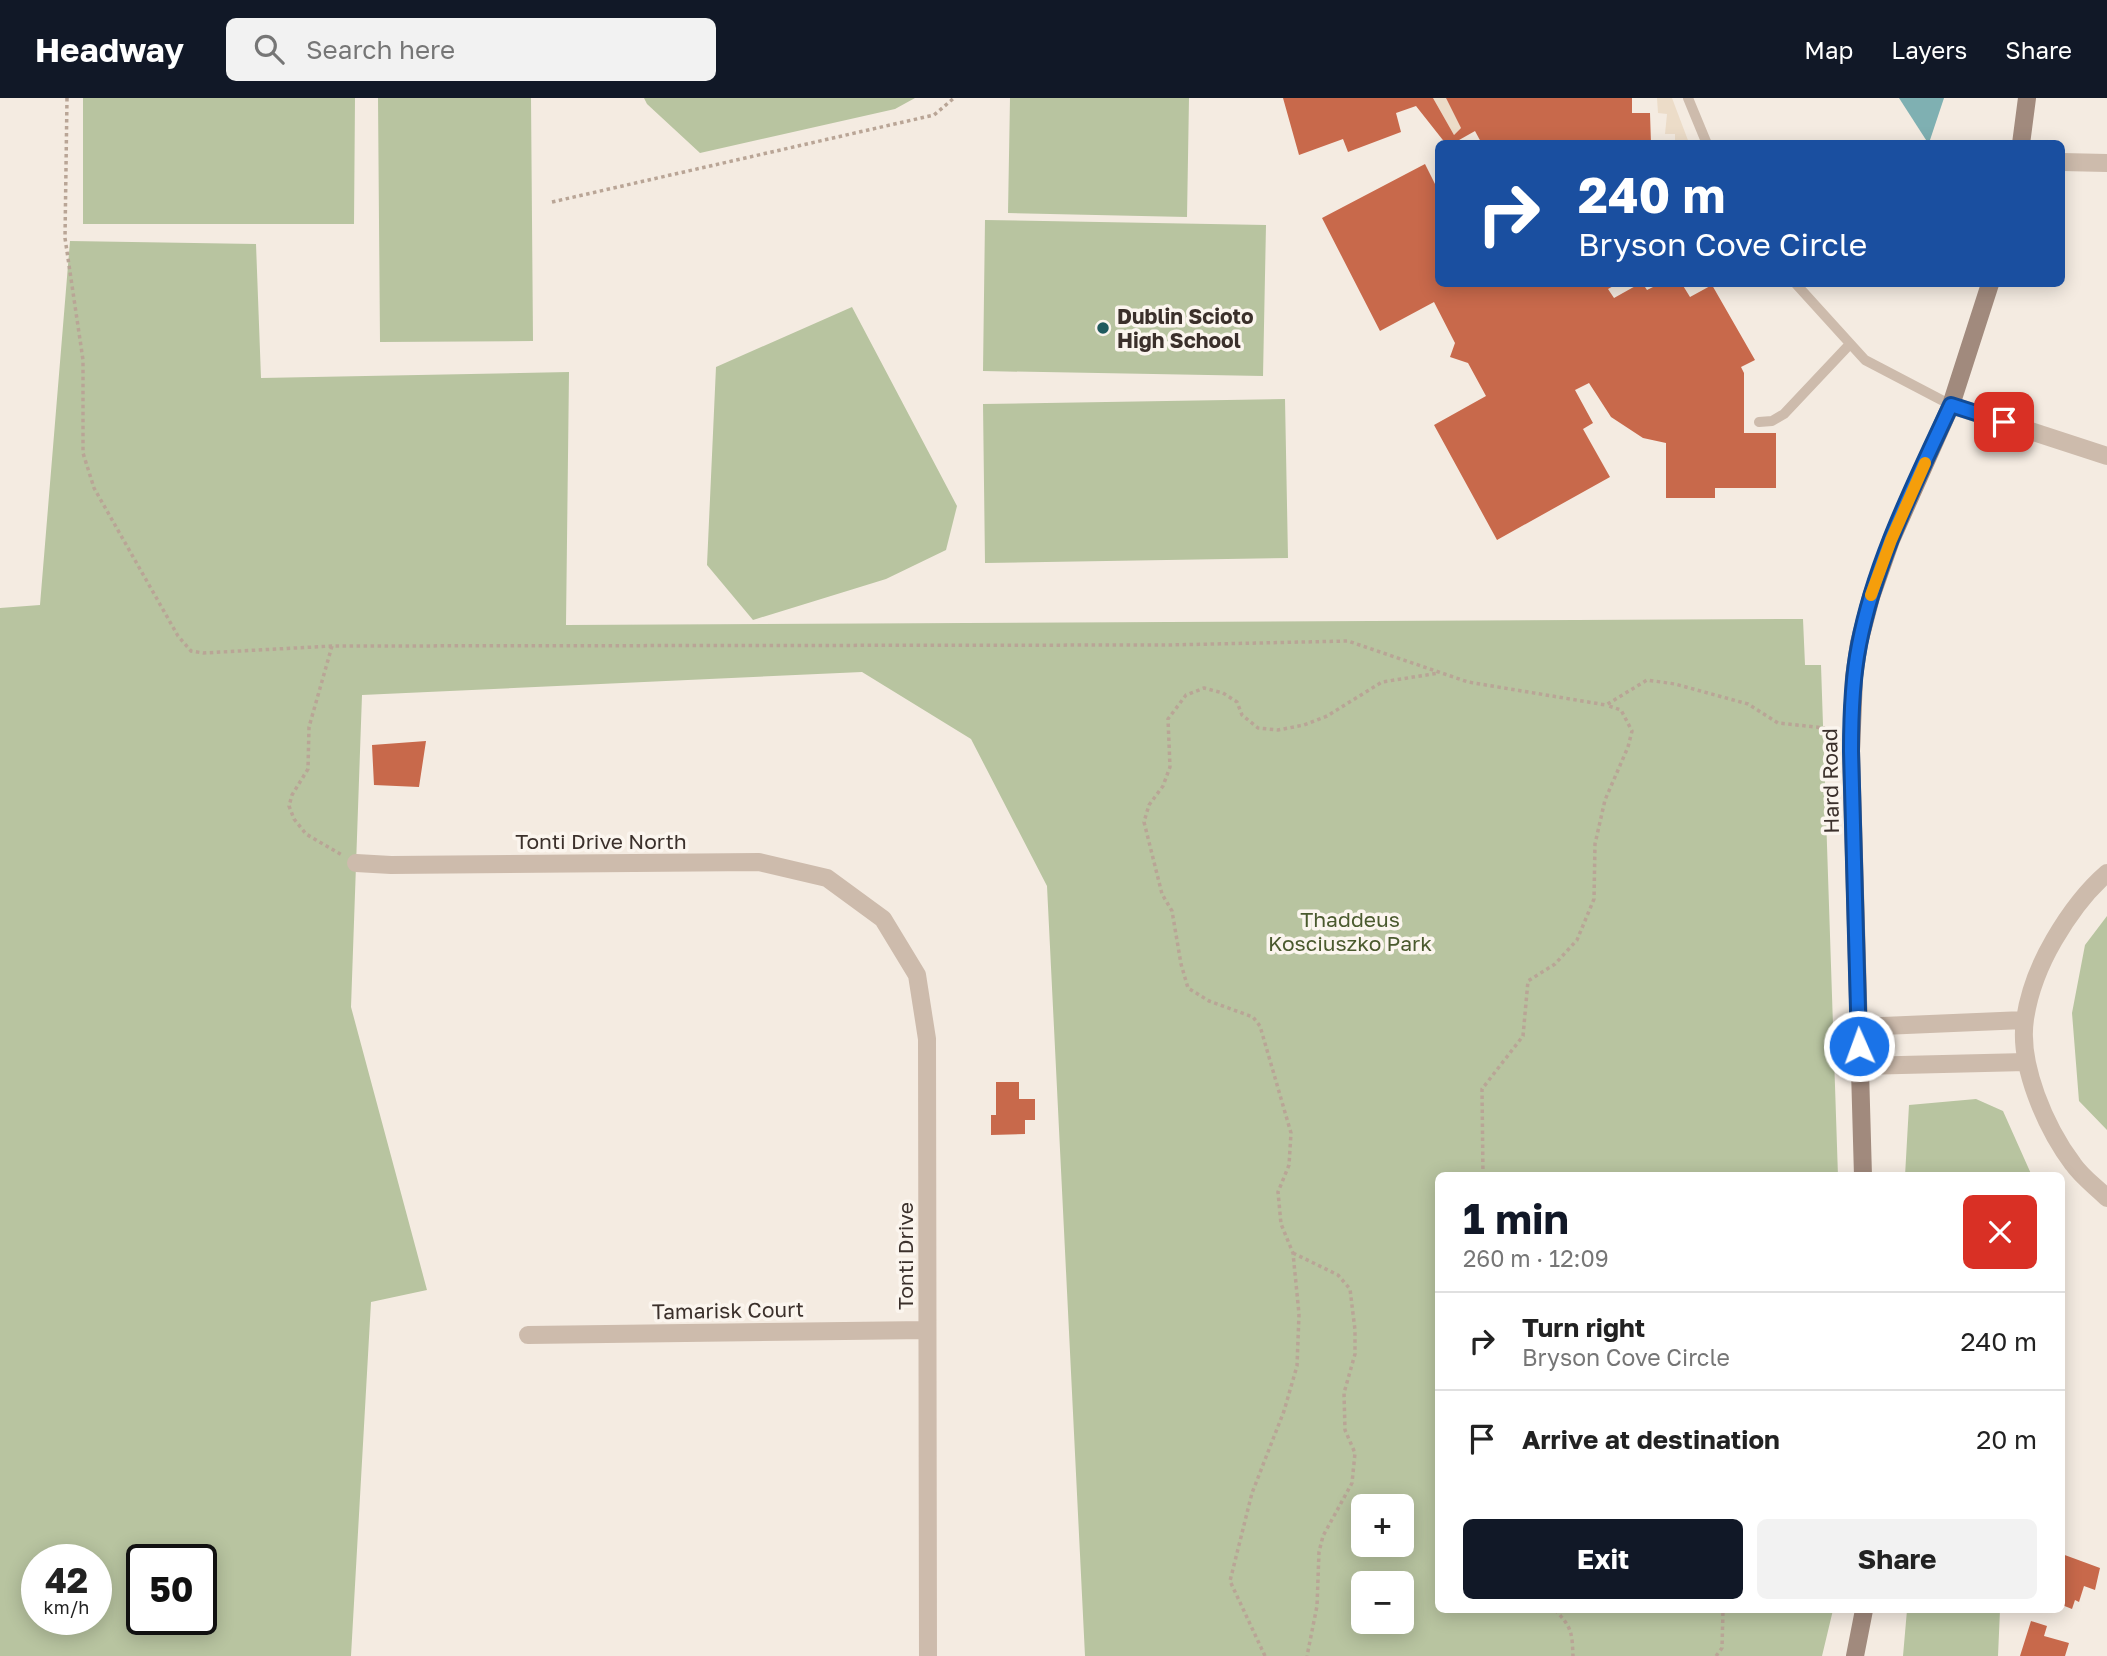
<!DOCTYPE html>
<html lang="en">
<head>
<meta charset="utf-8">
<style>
  :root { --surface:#fff; --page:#f2f2f2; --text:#222; --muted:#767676; --line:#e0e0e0; --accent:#111827 }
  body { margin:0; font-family:"Golos Text",sans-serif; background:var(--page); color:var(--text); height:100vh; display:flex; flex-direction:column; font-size:26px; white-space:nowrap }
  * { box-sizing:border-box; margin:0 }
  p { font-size:23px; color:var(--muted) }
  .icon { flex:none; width:38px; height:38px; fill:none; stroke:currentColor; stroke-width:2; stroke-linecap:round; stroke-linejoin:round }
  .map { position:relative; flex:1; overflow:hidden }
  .sheet { position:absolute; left:1435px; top:1074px; width:630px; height:441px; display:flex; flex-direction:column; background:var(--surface); border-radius:10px; box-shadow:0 4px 18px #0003 }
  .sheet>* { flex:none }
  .banner { position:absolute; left:1435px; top:42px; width:630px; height:147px; border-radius:10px; box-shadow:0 4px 18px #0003; background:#1a4fa0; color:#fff; overflow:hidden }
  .tools { position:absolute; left:1351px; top:1396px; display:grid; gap:14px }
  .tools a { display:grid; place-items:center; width:63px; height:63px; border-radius:10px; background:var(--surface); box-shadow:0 4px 18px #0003; font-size:35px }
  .speed { position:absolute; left:21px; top:1446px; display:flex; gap:14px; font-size:35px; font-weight:700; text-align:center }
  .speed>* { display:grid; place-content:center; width:91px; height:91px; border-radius:50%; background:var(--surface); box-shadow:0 4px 18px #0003; line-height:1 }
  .speed small { font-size:18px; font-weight:400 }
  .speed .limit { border:4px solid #111; border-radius:10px; background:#fff; color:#111 }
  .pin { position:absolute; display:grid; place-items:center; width:60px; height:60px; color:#fff; margin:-30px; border-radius:14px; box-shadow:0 4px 10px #0006 }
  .me { position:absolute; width:77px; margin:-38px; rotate:358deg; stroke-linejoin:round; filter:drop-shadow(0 0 5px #0008) }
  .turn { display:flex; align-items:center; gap:24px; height:147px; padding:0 28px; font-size:32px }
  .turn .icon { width:91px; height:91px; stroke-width:2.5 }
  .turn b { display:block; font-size:49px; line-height:60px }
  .round { display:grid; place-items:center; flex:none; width:74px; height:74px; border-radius:10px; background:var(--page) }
  .overview { display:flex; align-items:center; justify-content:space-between; height:119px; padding:0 28px }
  h1 { font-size:42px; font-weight:700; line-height:52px; color:var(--accent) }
  .primary-button { display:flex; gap:14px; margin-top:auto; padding:14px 28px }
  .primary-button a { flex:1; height:80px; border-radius:10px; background:var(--accent); color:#fff; font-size:28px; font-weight:700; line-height:80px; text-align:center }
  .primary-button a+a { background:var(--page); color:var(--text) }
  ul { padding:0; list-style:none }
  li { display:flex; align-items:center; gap:21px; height:98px; padding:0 28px; border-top:2px solid var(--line) }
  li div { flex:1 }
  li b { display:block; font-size:26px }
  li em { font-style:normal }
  header { display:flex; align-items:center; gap:42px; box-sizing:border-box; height:98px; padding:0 35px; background:var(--accent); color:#fff }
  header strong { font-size:33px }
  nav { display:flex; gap:38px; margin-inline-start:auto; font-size:24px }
  .search { width:490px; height:63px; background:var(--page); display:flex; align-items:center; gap:18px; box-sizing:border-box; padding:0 24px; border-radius:10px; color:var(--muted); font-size:26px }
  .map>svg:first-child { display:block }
  .green { fill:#b8c4a0; fill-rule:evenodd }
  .plaza { fill:#ecdcc8 }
  .water { fill:#7fb0b2 }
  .building { fill:#c8694b }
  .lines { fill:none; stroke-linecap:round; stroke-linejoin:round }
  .path { stroke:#b9a596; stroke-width:3.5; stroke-dasharray:3.5 3.5; stroke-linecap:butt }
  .service { stroke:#cdbbac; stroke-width:10 }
  .minor { stroke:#cdbbac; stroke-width:18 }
  .secondary { stroke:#a18a7d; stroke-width:18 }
  .route-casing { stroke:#114b97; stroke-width:18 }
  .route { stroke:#1a73e8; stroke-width:12 }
  .slow { stroke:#f59e0b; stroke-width:12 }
  .poi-dot { fill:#1f5a5e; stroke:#fbf5ee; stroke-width:2.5 }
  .labels { text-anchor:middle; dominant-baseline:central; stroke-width:7; stroke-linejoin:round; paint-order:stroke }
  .poi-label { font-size:21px; font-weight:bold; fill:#3b302b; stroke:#fbf5ee; text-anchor:start }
  .street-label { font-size:21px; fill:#3b302b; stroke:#fbf5ee }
  .park-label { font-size:21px; fill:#4a5a2e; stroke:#fbf5ee }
</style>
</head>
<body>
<header>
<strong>Headway</strong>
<div class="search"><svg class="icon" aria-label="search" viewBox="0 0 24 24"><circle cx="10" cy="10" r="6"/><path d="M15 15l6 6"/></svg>Search here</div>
<nav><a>Map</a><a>Layers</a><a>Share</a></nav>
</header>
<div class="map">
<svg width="2107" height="1558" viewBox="0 0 2107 1558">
  <rect width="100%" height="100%" fill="#f4ebe1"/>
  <!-- green -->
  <path class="green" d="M83,0h272l-1,126h-271z
    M378,0h153l2,243 -153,1z
    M644,0h271l-20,11 -195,44 -53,-49z
    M1010,0h179l-2,119 -179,-4z
    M985,122l281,5 -3,151 -280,-5z
    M70,143l186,3 5,134 308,-6 -3,253 1237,-6 2,46h16l17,511h-400v434h395l-11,46h-737l-38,-770 -76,-147 -109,-67 -500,23 -11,312 76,283 -56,12 -20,354h-351v-1048l40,-3zM1363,1409h39v38h-39zM37,1461h59v60h-59zM142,1461h59v60h-59zM1363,1486h39v38h-39z
    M852,209l105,199 -11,44 -60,29 -133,41 -46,-55 9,-198z
    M1285,301l3,159 -303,5 -2,-159z
    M2107,818v214l-28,-29 -7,-88 13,-68z
    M1976,1001l27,12 29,65h-127l4,-71z
    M1907,1512h93l-2,46h-95z"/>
  <!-- plaza -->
  <path class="plaza" d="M1433,0h13l15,30 -7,7z
    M1657,0h15l17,45h-14v-9h-10l2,-20 -9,-1z"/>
  <!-- water -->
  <path class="water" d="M1899,0h45l-15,45h-1z"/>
  <!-- building -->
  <path class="building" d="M1283,0h150l21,37 7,-7 -15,-30h186v15h18l1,31h-169l-7,-13 -23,13h-6l-30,-38 -20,7 5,19 -53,20 -5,-13 -44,16z
    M1425,66l13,26v94h179l-9,5 6,9 25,-14h4l4,6 12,-6h23l8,13 22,-12 43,75 -14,7 3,6v60h32v55h-61v10h-49v-55l-23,-5 -32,-21 -22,-34 -14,7 18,33 -10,6 27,48 -113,63 -63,-115 52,-29 -18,-33 -18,-6 5,-14 -21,-41 -54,29 -58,-113z
    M426,643l-7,46 -45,-2 -2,-40z
    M996,984h23v17h16v21h-10v14l-34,1v-20h5z
    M2062,1456l38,14 -5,22 -11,-4 -5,16 -4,-2 -3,9 -10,-4z
    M2031,1523l16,5 -3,10 25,7 -4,13h-45z"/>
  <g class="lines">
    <!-- path -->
    <path class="path" d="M67,0l-2,140 18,122v93l11,35 84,148 13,15 12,2 129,-7 837,-1 179,-4 120,41 138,23 41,-25 28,4 73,20 30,19 47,5
      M552,104l382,-87 20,-17
      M332,548l-23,81 -1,42 -16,26 -3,11 5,13 12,15 36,21
      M1483,1078l-1,-87 41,-53 5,-55 27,-17 22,-24 17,-41 1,-55 10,-44 23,-53 4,-16 -11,-21 -15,-5
      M1293,1155l45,22 12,14 5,41v24l-11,39 1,37 10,23 -3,30 -29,53 -4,16 -2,54 -10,50
      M1555,1512c17,17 17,23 18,46
      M1265,1558l-35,-75 22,-88 32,-82 13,-45 2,-52 -6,-61 -12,-29 -3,-32 11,-27 2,-32 -31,-107 -7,-9 -44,-16 -21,-13 -7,-24 -9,-53 -10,-17 -18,-72 5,-17 14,-19 7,-19 -2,-48 18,-24 18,-7 19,5 14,9 5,13 16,13 20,2 26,-5 23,-9 55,-34 57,-9
      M1716,1558l6,-8 1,-38"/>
    <!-- service -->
    <path class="service" d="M1688,0l19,46
      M1796,186l69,76 86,45
      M1759,324l13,-1 12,-7 66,-70"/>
    <!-- minor -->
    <path class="minor" d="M2062,64l45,1
      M1951,307l156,51
      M356,765l35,2 368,-3 68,16 56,41 34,56 10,64 1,617
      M2107,775c-22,19 -38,41 -53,67 -14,24 -25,52 -29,79 -7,46 21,109 48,145 9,13 23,23 34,34
      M1859,929l165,-7
      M1860,968l166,-4
      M528,1237l399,-5"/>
    <!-- secondary -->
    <path class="secondary" d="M2021,46l6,-46
      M1863,1078l-12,-425 3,-74 5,-34 12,-46 20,-57 60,-135 39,-121
      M1855,1558l9,-46"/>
  </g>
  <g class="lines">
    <!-- route casing -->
    <g class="route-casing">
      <path id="route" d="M1859,948l-8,-295c0,-35 1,-71 8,-106 16,-84 57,-164 92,-240l53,17"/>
    </g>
    <!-- route -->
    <use href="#route" class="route"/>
    <!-- slow -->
    <path class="slow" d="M1871,497l20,-55 34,-77"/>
  </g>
  <!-- markers -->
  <circle class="poi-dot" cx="1103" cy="230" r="7"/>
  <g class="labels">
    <!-- poi labels -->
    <g class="poi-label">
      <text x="1117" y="218">Dublin Scioto<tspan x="1117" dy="24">High School</tspan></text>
    </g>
    <!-- street labels -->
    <g class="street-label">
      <text transform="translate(1830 683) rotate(-91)">Hard Road</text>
      <text x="601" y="743">Tonti Drive North</text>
      <text transform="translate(905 1158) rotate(-90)">Tonti Drive</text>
      <text transform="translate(728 1212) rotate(-1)">Tamarisk Court</text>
    </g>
    <!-- park labels -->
    <g class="park-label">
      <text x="1350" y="821">Thaddeus<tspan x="1350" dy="24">Kosciuszko Park</tspan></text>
    </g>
  </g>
</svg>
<div class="tools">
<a>+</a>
<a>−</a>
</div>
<div class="speed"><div>42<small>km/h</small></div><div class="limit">50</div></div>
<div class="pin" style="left:2004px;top:324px;background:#d93025"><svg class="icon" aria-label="arrive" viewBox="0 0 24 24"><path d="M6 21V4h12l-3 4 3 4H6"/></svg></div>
<svg class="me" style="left:1859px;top:948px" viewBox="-20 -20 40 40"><circle r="17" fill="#1a73e8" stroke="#fff" stroke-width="3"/><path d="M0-11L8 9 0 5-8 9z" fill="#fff"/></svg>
<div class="banner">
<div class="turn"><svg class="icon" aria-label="right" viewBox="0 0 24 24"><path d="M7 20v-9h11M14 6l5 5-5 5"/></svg><div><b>240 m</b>Bryson Cove Circle</div></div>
</div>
<section class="sheet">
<div class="overview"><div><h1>1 min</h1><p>260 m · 12:09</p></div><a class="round" style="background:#d93025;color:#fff"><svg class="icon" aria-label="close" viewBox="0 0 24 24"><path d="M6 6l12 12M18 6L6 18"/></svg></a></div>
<ul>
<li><svg class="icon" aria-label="right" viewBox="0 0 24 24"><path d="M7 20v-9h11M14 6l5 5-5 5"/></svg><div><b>Turn right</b><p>Bryson Cove Circle</p></div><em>240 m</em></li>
<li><svg class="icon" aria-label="arrive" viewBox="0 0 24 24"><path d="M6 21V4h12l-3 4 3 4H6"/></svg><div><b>Arrive at destination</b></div><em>20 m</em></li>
</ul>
<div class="primary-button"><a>Exit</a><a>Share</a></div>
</section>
</div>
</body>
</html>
